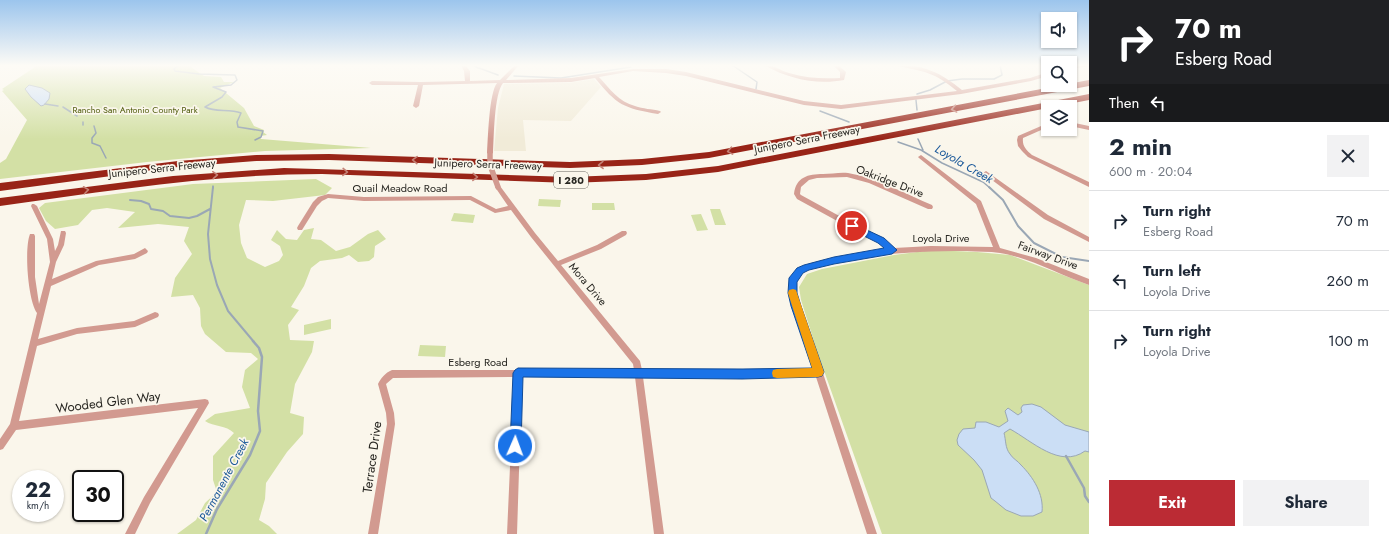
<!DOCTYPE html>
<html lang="en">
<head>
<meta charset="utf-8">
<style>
  :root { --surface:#fff; --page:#f2f2f3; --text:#1f2937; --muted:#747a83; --line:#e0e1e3; --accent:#bb2b34 }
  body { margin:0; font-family:Jost,sans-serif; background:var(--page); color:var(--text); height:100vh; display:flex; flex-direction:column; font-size:15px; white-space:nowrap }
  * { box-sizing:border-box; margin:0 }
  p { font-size:13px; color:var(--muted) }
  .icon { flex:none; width:22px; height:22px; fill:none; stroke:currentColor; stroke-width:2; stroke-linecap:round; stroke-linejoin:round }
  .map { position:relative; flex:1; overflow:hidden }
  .sheet { display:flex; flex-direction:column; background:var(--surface); width:300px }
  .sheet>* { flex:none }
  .hud { background:#202124; color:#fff; overflow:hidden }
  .controls { position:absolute; left:1041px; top:12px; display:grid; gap:8px }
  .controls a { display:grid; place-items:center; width:36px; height:36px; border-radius:0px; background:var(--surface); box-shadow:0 1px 3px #0004; font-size:20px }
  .speed { position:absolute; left:12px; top:470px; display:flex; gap:8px; font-size:20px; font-weight:700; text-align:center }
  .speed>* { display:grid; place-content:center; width:52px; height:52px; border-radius:50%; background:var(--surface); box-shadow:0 1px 3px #0004; line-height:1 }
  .speed small { font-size:10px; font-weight:400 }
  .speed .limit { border:2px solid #111; border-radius:6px; background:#fff; color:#111 }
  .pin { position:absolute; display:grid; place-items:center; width:34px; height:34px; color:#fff; margin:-17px; border:2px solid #fff; border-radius:50%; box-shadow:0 1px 4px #0007 }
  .me { position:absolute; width:44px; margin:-22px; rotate:2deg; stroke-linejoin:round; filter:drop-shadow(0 0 3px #0008) }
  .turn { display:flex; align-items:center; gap:14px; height:84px; padding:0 20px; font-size:18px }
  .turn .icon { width:52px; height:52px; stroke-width:2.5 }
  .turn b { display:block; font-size:28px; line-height:34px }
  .then { display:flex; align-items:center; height:38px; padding:0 20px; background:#0003; gap:8px; font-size:15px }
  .round { display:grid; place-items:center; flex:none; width:42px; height:42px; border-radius:0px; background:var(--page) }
  .headline { display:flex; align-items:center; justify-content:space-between; height:68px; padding:0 20px }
  h1 { font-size:24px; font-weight:700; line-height:30px }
  .primary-button { display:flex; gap:8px; margin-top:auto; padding:8px 20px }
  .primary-button a { flex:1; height:46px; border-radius:0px; background:var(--accent); color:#fff; font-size:16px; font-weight:700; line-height:46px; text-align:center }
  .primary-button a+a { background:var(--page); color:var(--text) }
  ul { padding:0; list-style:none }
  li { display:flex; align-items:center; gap:12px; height:60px; padding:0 20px; border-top:1px solid var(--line) }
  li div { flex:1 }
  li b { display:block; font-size:15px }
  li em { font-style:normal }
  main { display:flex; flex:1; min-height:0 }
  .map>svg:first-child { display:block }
  .built { fill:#f1ebd8 }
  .green { fill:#d3e0a5 }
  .water { fill:#cbdef5; stroke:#9aa7b5 }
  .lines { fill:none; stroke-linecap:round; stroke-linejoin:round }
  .stream-far2 { stroke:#9aa7b5; stroke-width:1.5 }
  .stream-far1 { stroke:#9aa7b5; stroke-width:2 }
  .stream { stroke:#9aa7b5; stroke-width:2.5 }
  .street { fill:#d29a90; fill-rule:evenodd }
  .highway { fill:#982417; fill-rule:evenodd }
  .street-bridge { stroke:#d29a90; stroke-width:5.5 }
  .oneway { stroke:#c48276 }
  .route { fill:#1a73e8; stroke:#114b97 }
  .slow { fill:#f59e0b }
  .labels { text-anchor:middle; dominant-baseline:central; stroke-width:3.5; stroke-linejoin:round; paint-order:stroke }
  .far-park-label { font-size:9px; fill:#515d0e; stroke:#faf6eb }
  .shield { fill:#faf6eb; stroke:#66645e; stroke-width:1 }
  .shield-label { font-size:10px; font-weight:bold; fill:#272621 }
  .street-label { font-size:11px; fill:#272621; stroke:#faf6eb }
  .water-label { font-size:12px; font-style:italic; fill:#185799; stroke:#faf6eb }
  .near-street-label { font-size:13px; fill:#272621; stroke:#faf6eb }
</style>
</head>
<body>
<main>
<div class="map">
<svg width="1089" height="534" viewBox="0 0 1089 534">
  <rect width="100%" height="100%" fill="#faf6eb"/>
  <!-- built -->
  <path class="built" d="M594,79l7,8 -30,34 -48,-1 3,31h-32l4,-43 6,-24 65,-1z"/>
  <!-- green -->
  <path class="green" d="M38,65h150l16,11 17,1 3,5h10l-14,6 24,20 10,18 10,4 -1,2 4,3 -7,1 1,3 110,9 -106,3 -118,11 -147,17v-16l6,-4 21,-39 -25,-29 2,-1 -2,-1z
    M316,179l16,9 -7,7 -52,6 -27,-1 -7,25 2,18 6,15 18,9 14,-6 4,-6 -3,-9 -9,-6 6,-10 9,9 11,1 7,-10 10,-2 -3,11 10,1 15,11 14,-4 18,-13 10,-4 8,9 -11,7 -1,11 -5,4 -11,1 -9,-7 -7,3 -22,3 -9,7 -7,18 -13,21 8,3 -11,15 2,15 24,1 -2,11 -17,32 -5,29 14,4 -1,17 -16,18 -21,31 -1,16 -6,21 10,6 8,8h-100l19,-14 9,-17 12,-11 -4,-12v-24l21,-23c-8,-8 -20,-6 -29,-12l10,-7 35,-6 -8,-21 3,-17 13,-11 -7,-6 -25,-1 -21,-18 -4,-8 -1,-18 -7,-13 -22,2 4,-19 17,-24 -8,-13 5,-14 -31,-3 -40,4 17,-16 -28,-4 -15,2 -14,15 -23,4 -9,-8 -7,-13 6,-5 148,-19z
    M539,199l22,1 -1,7 -22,-1z
    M592,203h22l1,7h-23z
    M710,209h10l6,16h-11z
    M454,213l21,2 -2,8 -22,-2z
    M701,214l7,16 -11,1 -6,-16z
    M932,250l45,2 33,3 79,30v249h-207l-65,-183 -16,-51 -2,-13 8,-13 15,-5 72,-14z
    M331,319v10l-27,6v-10z
    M420,345l26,1 -1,11 -27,-1z"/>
  <!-- water -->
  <path class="water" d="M29,85l13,3 8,5 -1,6 -5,6 -3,1 -10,-9 -6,-8z
    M1032,404l9,3 24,18 24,7v20l-4,-1c-25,18 -53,-10 -75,-22l-6,4c2,7 1,15 6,21 2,4 8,7 11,11 12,12 23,29 21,47l-9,4h-12l-15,-6 -11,-9 -4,-3 -9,-28 -8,-10 -16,-15 -1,-5 2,-6 4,-5 12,-1 1,-6h10l13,5 9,-6 -3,-10 3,-3 10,7 4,-3 -1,-4 2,-3z"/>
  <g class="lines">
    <!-- stream-far2 -->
    <path class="stream-far2" d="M179,65l-5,4 1,2 24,3 36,1 2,5 -6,5 -18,2 13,5 -4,5 -17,10c11,6 24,1 36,6l-4,9 1,5 25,4 -2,6 -6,3
      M473,65l5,3
      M732,65l25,17 -1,7
      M479,68l19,7
      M514,76l47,2 70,-11
      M917,94l13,-4 17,-9 15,-2h32l8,-4 -2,-10
      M916,100l1,10
      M45,104l13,2
      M63,107l14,9
      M820,111l29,11
      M83,122v3
      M94,126l2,7 -4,5v5l8,3 6,12
      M918,139l5,11
      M898,142l23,8 21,13 41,19 7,6
      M213,188v-2"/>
    <!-- stream-far1 -->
    <path class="stream-far1" d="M213,187l-5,47 2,25 7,26 11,26 26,31
      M989,187l14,13 15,26 16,17 28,14 27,4
      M130,200l11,1 8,3 2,5 12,2 7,5 19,2 8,-2 13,-7"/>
    <!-- stream -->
    <path class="stream" d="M1066,456l18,32 1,8 4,6
      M206,534l11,-25 33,-54 10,-24 -2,-20 4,-54 -3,-9 -6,-7"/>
    <!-- street -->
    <path class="street" d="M461,65h4l5,6v10l30,-1 15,-15h4l-13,15 65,-2 62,-9h33l20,3 118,29 37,4 116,-14c-23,-19 -31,-19 -59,-25v-1c27,0 43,8 64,25l68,-12 18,-6v4l-17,5 -70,13 -120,15 -37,-4 -118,-29 -20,-3 -33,-2 -34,6c11,12 20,25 36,29 8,3 17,3 25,5l1,1 -3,2c-35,-6 -41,-9 -63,-36l-24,4 -68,1c-9,11 -9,54 -10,70l-3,2 -3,-2c1,-14 2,-60 10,-70l-74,2 -4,21 -3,2 -3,-2 5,-21h-46l-3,-2 3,-2 49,1 44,-1 -1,-10z
      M766,65c8,0 15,6 23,8 17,5 34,6 51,5v-6l-7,-7h5l8,7 -2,8c-27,5 -55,-1 -78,-14z
      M1081,65h8v1l-19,3v-2z
      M1070,122l19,4v4l-19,-4z
      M1048,123v4l-25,11c-1,8 3,12 9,17l57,27v5l-61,-30 -6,-6 -4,-5 -1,-6 1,-4z
      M921,155l60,46 19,47 36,10 53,21v6c-30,-10 -58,-27 -89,-32 -11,-2 -22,-1 -33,-2 -47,0 -91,2 -137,13 -10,3 -26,3 -32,14 -5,8 0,19 2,27l77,229h-10l-51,-157h-173l21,157h-10l-19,-157h-113l-5,157h-10l7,-157 -121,1 -7,6 8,29 1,11 -17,110h-10l19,-110 -1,-11 -8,-29c3,-6 7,-11 14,-14h242l-1,-6 -102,-127 -20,-27 -16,3 -25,-13 -106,1 -36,-3 -6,3 -5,5 -15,24h-4l-1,-2 1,-2 15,-24 5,-5 10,-3 36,3 107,-1 25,13 12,-3 -13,-19 3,-2 2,1 35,47 23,28 39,-16 25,-14h4l1,2 -1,2 -25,14 -40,16 79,96 2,9 171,-1 -23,-73 -1,-13 4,-9 6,-6 12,-5 49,-10 27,-4 -8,-7 -29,-14 -53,-29 -3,-5c2,-17 14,-20 29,-20 8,0 17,-2 25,-1 28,5 58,21 84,32l1,2 -1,2h-4l-59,-26 -22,-6 -30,1 -8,2 -8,7 -1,7 1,1 53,29 29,14 11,10 37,-2 62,1 -17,-43 -57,-46 -1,-1z
      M986,171l62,44 41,22v5l-45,-23 -60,-45 -1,-1z
      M32,204h2l3,2 16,33 2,12 3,-6 3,-14h4l1,2 -2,12 -8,17 -4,17 44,-18 38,-7 11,-6 3,3 -1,2 -12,6 -36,6 -48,21 -13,53 39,-11 57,-7 21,-9 3,1 1,2 -1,2 -23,10 -58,7 -40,12 -18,75 186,-22 3,1 1,3 -59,100 -15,31h-10l19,-37 54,-89 -182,22 -13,19 -3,1v-11l10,-15 27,-111c-9,-12 -13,-64 -7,-79h4l1,2v41l4,27 11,-42 -3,-23 -16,-33z"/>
    <!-- highway -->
    <path class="highway" d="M1089,80v6l-380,72 -67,7 -72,3 -241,-8 -73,1 -78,6 -178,24v-8l178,-22 78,-6 73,-1 241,8 72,-3 67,-7z
      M1089,94v6l-371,72 -72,8 -76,3 -248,-9c-108,0 -215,17 -322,32v-8l173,-22 111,-8 286,9 76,-3 72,-8z"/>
    <!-- street-bridge -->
    <path class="street-bridge" d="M490,153v12l8,22"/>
  </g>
  <!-- one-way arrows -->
  <defs><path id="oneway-chevron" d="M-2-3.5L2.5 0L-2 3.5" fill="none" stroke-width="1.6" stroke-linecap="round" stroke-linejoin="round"/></defs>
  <g class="oneway">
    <use href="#oneway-chevron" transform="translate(954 109) rotate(169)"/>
    <use href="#oneway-chevron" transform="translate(730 151) rotate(170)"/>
    <use href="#oneway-chevron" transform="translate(415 160) rotate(-178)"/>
    <use href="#oneway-chevron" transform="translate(601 165) rotate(179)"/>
    <use href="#oneway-chevron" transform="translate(345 172) rotate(2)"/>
    <use href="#oneway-chevron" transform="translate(215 175) rotate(-4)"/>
    <use href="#oneway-chevron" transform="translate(475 177) rotate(2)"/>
    <use href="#oneway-chevron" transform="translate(86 190) rotate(-8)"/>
  </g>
  <!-- sky -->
  <linearGradient id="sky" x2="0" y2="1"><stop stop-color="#9cc5ed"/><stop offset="0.47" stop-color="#fdfbf6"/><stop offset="1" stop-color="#fdfbf6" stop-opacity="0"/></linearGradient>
  <rect width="1089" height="139" fill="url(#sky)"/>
  <!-- route -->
  <path class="route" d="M852,223l32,15 13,12 -5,4 -58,10 -25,6 -6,3 -6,9v11l4,13 23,66 -2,4 -4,1 -76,2 -219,-2 -2,69 -2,4 -4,2 -4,-2 -1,-4 3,-73 2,-3 3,-2 224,1 70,-1 -21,-62 -3,-13 1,-15 8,-10 7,-3 30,-8 50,-9 -6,-5 -30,-15 -1,-2 1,-2z"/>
  <!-- slow -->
  <path class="slow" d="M793,289l3,1 1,3 27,79 -2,4 -4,1 -41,1 -4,-1 -1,-4 1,-3 4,-1 35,-1 -24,-75 1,-3z"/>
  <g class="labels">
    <!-- far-park labels -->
    <g class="far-park-label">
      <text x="135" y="109">Rancho San Antonio County Park</text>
    </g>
    <!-- shield labels -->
    <rect class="shield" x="554" y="172" width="34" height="16" rx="3"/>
    <g class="shield-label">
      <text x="571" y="180">I 280</text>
    </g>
    <!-- street labels -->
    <g class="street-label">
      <text transform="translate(807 139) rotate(-11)">Junipero Serra Freeway</text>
      <text transform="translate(488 164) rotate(2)">Junipero Serra Freeway</text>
      <text transform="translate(162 168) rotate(-6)">Junipero Serra Freeway</text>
      <text transform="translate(890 181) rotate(21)">Oakridge Drive</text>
      <text x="400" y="188">Quail Meadow Road</text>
      <text x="941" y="238">Loyola Drive</text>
      <text transform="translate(1048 255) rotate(20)">Fairway Drive</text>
      <text transform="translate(588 284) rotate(50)">Mora Drive</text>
      <text x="478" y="362">Esberg Road</text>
    </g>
    <!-- water labels -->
    <g class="water-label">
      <text transform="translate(964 164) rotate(30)">Loyola Creek</text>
      <text transform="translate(224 480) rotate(-62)">Permanente Creek</text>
    </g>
    <!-- near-street labels -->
    <g class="near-street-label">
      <text transform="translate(108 402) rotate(-7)">Wooded Glen Way</text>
      <text transform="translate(372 457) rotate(-82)">Terrace Drive</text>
    </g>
  </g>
</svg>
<div class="controls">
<a><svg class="icon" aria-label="sound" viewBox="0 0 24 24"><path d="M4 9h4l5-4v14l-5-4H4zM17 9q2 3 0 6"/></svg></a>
<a><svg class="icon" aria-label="search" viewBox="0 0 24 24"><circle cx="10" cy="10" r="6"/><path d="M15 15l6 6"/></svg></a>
<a><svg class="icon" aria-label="layers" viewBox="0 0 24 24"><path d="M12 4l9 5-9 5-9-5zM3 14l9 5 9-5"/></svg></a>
</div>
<div class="speed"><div>22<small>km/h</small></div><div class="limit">30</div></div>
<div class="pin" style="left:852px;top:226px;background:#d93025"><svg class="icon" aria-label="arrive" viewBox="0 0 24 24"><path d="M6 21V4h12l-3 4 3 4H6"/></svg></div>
<svg class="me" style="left:515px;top:446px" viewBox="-20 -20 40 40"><circle r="17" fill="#1a73e8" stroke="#fff" stroke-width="3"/><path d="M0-11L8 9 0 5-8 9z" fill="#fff"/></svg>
</div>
<section class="sheet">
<div class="hud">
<div class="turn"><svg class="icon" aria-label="right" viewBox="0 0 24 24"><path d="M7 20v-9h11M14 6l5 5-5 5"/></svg><div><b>70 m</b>Esberg Road</div></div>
<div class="then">Then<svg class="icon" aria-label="left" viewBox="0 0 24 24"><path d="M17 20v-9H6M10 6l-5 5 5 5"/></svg></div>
</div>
<div class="headline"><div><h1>2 min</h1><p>600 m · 20:04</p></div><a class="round"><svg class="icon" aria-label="close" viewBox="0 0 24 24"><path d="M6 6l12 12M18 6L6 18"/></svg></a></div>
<ul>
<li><svg class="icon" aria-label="right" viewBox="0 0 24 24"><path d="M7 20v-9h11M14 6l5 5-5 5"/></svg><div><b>Turn right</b><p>Esberg Road</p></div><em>70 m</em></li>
<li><svg class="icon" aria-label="left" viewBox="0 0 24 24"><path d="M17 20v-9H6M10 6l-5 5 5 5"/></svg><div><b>Turn left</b><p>Loyola Drive</p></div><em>260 m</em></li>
<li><svg class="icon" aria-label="right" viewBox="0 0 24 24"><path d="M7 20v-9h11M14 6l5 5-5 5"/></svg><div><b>Turn right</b><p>Loyola Drive</p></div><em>100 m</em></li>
</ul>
<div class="primary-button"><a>Exit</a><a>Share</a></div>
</section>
</main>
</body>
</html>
